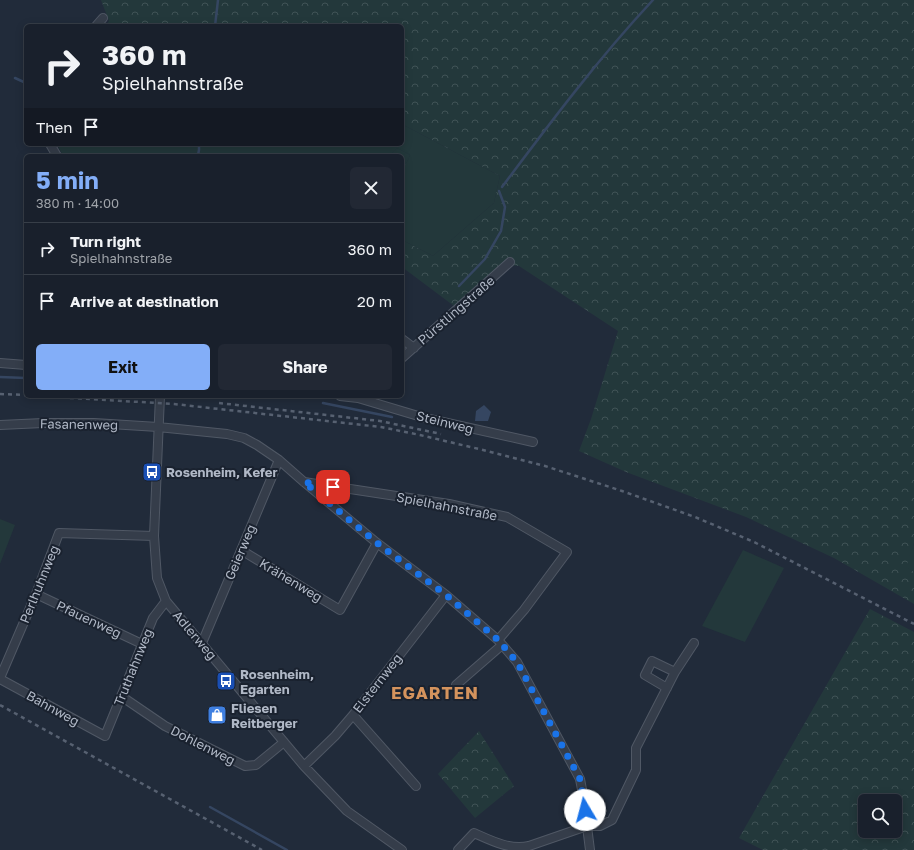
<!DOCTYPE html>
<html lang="en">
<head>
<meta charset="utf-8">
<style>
  :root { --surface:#19202c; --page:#222834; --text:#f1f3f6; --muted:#9fa3a9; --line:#373e48; --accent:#83aef8 }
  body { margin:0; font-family:"Golos Text",sans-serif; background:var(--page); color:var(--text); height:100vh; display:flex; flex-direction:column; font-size:15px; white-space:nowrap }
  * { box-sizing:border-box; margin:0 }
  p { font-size:13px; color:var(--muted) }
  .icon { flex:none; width:22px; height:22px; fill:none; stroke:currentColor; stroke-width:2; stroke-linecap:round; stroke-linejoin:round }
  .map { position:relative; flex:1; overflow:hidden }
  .side { position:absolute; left:24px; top:154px; width:380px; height:244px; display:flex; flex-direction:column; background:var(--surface); border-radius:6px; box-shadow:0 2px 10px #0003,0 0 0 1px var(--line) }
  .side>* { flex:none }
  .guide { position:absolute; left:24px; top:24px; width:380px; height:122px; border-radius:6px; box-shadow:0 2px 10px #0003,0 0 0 1px var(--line); background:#19202c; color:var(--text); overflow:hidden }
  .buttons { position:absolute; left:858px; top:794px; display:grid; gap:8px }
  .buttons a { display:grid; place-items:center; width:44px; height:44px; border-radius:6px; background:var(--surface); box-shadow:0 2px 10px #0003,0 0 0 1px var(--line); font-size:20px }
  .pin { position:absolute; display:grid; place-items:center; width:34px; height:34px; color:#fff; margin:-17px; border-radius:8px; box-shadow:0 2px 6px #0006 }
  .me { position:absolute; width:44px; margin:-22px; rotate:352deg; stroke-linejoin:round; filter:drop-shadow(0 0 3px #0008) }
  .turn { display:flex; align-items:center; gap:14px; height:84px; padding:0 12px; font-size:18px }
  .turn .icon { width:52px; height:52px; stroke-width:2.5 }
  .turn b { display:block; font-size:28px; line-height:34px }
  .then { display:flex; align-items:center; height:38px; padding:0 12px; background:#0003; gap:8px; font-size:15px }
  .round { display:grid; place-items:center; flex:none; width:42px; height:42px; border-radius:6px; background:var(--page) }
  .summary { display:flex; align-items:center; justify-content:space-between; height:68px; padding:0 12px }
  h1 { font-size:24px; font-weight:700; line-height:30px; color:var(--accent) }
  .cta { display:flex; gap:8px; margin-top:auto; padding:8px 12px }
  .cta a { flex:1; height:46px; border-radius:6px; background:var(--accent); color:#111; font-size:16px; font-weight:700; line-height:46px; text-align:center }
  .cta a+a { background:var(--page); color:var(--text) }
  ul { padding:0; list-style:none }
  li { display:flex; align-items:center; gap:12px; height:52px; padding:0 12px; border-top:1px solid var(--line) }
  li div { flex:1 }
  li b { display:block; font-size:15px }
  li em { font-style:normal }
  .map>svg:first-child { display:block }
  .green { fill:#23383b }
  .forest { fill:url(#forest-crowns); fill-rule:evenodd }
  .water { fill:#354661 }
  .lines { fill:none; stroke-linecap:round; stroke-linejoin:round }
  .stream { stroke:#354661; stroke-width:2.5 }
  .street-casing { stroke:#505865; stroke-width:10 }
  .street { stroke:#353d4a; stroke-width:8 }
  .rail { stroke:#576171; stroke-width:2.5; stroke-dasharray:4 4; stroke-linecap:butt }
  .route { stroke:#1a73e8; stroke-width:7; stroke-dasharray:0 12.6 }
  .labels { text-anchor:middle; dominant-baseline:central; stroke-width:4; stroke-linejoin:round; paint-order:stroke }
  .street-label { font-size:13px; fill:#b0b8c6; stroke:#1a222f }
  .poi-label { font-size:13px; font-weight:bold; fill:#b0b8c6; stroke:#1a222f; text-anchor:start }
  .district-label { font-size:17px; font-weight:bold; letter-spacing:1px; fill:#d4935d; stroke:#1a222f }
</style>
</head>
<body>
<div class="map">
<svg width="914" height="850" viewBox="0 0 914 850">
  <defs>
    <pattern id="forest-crowns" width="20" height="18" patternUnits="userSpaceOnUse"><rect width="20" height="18" fill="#23383b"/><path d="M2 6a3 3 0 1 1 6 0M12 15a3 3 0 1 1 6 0" fill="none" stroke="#405356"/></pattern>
  </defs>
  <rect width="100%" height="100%" fill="#212b3a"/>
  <!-- green -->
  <path class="green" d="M402,124l98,52 -6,27 -61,53 -31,-16v-68l8,-17 -13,-7 -8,8h-326l-6,-12h345z
    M0,519l15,6 -15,39z
    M914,543v29l-9,-5z
    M743,550l41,18 -39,74 -43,-16z"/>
  <!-- forest -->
  <path class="forest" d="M101,0h813v543l-8,24 8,5v32l-80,-46 -88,-41 -120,-45 -47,-21 12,-32 27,-88 -99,-65 -17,-2 -48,42 -52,-39v-27l31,16 61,-53 6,-27 -98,-52v-98h-296l3,-5z
    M397,148l13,7 -8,17v-16h-13z
    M870,609l44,23v218h-151l-24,-12zM865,801h30v30h-30z
    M479,731l35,55 -39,32 -37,-44z"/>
  <!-- water -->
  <path class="water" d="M484,405l7,7 -3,9h-13l1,-10z"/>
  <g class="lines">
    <!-- stream -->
    <path class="stream" d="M215,26l3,-26
      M15,78l11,5
      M198,155l1,-5v-6
      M502,187c48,-64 96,-128 151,-187
      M459,286l26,-27 16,-28 4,-24 -6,-16
      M0,377l26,1
      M323,403l69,14
      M210,807l77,43"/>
    <!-- street casing -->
    <g class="street-casing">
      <path id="street" d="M96,26l7,-8
        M50,144l7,12
        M402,339l12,9
        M402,358l108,-96
        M0,363l26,2
        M160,396l-6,140 3,42 9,23 138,165 43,45 55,39
        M340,396l18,2 67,20 108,24
        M0,425l43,-2h51l64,4 69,7 17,4 13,7 22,15 25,22 73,61 69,52 52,45 19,22 63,117 3,16 7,55
        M304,482l145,22 58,13 60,35 -43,58 -26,30
        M241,550l99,60 37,-67
        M36,594l106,50
        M202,643l77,-183
        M0,678l36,-84 23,-61 95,3
        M0,679l105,57 48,-118 13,-17
        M456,685l46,-40
        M667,688l-22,-13 7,-14 23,11
        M121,696l44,30 80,40 11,-1 28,-23
        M353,715l63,71
        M304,766l31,-30 18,-21 93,-120
        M458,850l16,-17c18,8 35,17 55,13l58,-20h13l12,-6 24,-50v-22l39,-76 19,-29"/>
    </g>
    <!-- street -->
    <use href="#street" class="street"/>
    <!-- rail -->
    <path class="rail" d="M0,394l26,1
      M38,396l136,8 207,23 39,8 63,15 62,16 77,25 73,26 59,25 160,82
      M146,396l16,1
      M219,403l161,18 61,13
      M0,705l262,145"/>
  </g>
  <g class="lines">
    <!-- route -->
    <path class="route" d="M333,487l-29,-5 73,61 69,52 52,45 19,22 63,117 5,31"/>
  </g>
  <!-- icons -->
  <defs>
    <g id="bus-square" transform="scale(1)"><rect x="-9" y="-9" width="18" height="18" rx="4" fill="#1a4fb4" stroke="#1a222f"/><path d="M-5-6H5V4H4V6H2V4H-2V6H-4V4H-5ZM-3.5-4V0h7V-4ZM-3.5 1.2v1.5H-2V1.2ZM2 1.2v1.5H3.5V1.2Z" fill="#fff"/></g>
    <g id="shop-square" transform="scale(1)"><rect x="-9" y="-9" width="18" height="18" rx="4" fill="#3f7fe0" stroke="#1a222f"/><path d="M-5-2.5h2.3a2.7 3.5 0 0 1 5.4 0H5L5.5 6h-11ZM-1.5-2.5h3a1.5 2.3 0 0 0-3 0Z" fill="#fff"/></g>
  </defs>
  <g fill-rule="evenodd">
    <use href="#bus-square" x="152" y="472"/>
    <use href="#bus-square" x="226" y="681"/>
    <use href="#shop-square" x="217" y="715"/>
  </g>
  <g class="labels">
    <!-- street labels -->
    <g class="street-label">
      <text transform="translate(456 310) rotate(-41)">Pürstlingstraße</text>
      <text transform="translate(445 422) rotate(14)">Steinweg</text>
      <text transform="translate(79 424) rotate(1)">Fasanenweg</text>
      <text transform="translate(447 506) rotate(11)">Spielhahnstraße</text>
      <text transform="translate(240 552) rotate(-67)">Geierweg</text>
      <text transform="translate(291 580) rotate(31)">Krähenweg</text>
      <text transform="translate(39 584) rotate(-68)">Perlhuhnweg</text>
      <text transform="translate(89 619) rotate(25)">Pfauenweg</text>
      <text transform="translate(195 635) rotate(50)">Adlerweg</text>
      <text transform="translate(133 667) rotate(-68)">Truthahnweg</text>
      <text transform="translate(377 683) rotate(-52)">Elsternweg</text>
      <text transform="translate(53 708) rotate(29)">Bahnweg</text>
      <text transform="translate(203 745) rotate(27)">Dohlenweg</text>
    </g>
    <!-- poi labels -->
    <g class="poi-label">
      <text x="166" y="472">Rosenheim, Kefer</text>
      <text x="240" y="674">Rosenheim,<tspan x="240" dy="15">Egarten</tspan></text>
      <text x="231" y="708">Fliesen<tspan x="231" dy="15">Reitberger</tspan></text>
    </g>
    <!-- district labels -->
    <g class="district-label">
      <text x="435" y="692">EGARTEN</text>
    </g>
  </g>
</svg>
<div class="buttons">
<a><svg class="icon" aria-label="search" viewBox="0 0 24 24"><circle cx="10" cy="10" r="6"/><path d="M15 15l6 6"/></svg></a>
</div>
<div class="pin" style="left:333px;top:487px;background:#d93025"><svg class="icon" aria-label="arrive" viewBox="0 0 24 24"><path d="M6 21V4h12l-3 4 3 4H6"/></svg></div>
<svg class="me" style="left:585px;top:810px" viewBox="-20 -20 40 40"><circle r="19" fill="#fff"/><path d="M0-13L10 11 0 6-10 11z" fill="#1a73e8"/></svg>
<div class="guide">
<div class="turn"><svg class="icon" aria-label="right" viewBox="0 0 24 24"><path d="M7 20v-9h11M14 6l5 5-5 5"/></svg><div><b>360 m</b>Spielhahnstraße</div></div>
<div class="then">Then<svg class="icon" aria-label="arrive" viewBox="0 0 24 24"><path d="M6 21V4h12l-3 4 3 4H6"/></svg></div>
</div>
<section class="side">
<div class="summary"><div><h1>5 min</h1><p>380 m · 14:00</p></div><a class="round"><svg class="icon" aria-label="close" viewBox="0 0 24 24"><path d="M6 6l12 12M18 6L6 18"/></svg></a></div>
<ul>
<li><svg class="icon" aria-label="right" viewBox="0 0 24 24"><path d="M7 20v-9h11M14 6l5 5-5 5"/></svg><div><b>Turn right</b><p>Spielhahnstraße</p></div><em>360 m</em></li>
<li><svg class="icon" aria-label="arrive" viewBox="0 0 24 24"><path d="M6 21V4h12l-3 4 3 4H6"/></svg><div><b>Arrive at destination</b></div><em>20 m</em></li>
</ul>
<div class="cta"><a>Exit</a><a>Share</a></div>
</section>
</div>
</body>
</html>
